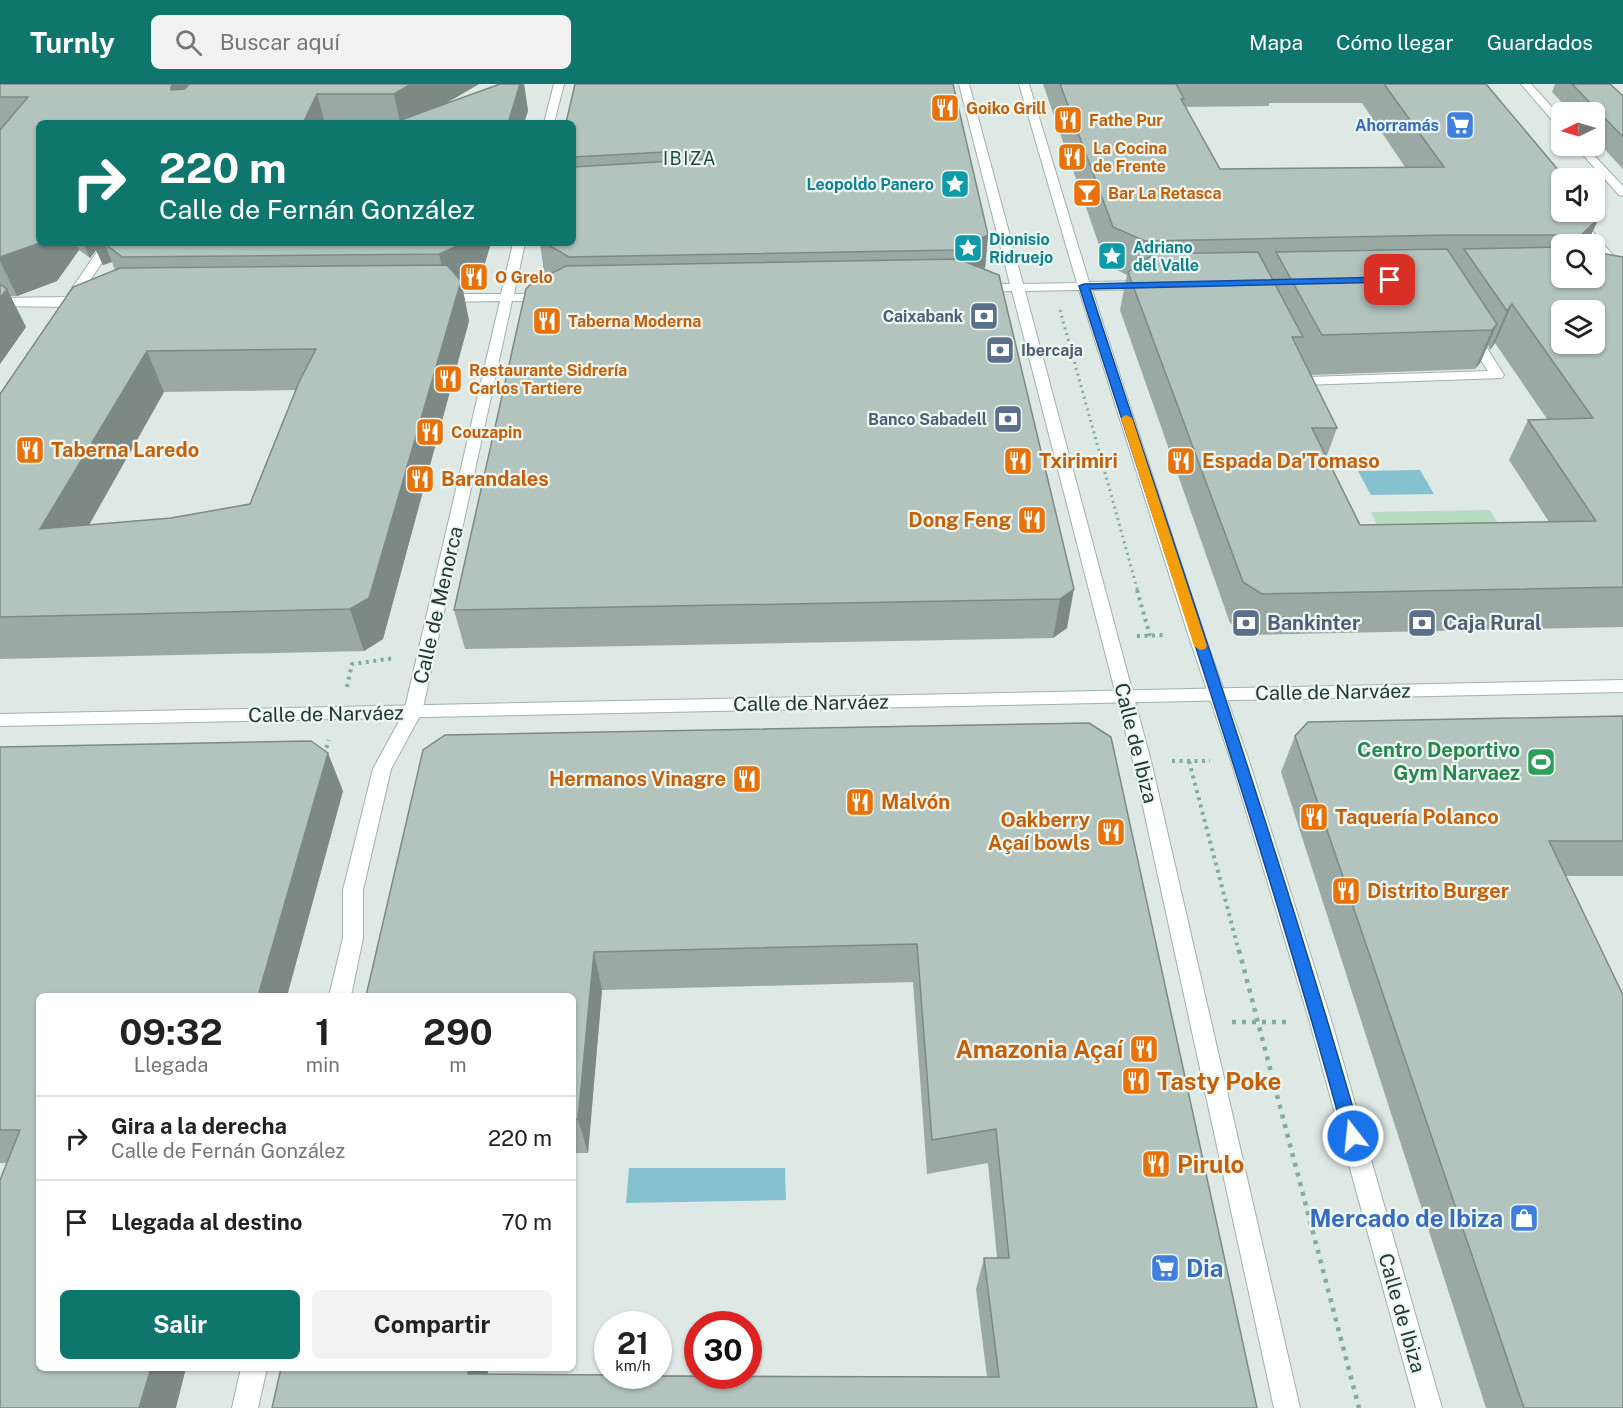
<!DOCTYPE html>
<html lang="es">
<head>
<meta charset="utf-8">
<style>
  :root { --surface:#fff; --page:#f2f2f2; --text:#222; --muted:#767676; --line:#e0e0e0; --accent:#0f766e }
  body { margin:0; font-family:"Public Sans",sans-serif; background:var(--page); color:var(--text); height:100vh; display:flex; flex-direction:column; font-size:22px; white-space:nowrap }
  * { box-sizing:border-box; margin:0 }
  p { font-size:20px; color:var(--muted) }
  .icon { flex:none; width:33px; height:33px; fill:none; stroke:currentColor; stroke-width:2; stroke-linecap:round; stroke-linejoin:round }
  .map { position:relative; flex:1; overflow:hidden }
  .details { position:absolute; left:36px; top:909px; width:540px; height:378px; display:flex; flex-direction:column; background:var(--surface); border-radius:9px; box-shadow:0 2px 4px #0004 }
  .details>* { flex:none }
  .banner { position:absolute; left:36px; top:36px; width:540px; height:126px; border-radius:9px; box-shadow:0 2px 4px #0004; background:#0f766e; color:#fff; overflow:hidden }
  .needle { width:39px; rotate:265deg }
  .controls { position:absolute; left:1551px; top:18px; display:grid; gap:12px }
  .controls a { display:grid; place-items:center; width:54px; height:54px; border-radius:9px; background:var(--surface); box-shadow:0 2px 4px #0004; font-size:30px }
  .speed { position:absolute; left:594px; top:1227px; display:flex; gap:12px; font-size:30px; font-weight:700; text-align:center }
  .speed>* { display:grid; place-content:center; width:78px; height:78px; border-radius:50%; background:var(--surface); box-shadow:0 2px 4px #0004; line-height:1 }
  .speed small { font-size:15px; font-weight:400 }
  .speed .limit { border:9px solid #d22; background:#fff; color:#111 }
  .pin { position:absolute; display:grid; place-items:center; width:51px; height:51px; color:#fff; margin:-26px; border-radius:12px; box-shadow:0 3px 9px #0006 }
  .me { position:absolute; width:66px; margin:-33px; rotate:344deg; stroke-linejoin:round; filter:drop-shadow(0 0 4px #0008) }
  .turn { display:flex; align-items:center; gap:21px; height:126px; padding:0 24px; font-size:27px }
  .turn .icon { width:78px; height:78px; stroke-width:2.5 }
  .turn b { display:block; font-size:42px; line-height:51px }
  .eta { display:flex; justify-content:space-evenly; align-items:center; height:102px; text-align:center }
  .eta b { font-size:36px; font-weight:700; line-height:42px }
  .primary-button { display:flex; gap:12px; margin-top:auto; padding:12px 24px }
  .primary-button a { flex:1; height:69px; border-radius:9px; background:var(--accent); color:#fff; font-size:24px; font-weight:700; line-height:69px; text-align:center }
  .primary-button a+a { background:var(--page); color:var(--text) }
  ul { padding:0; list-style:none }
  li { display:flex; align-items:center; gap:18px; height:84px; padding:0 24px; border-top:2px solid var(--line) }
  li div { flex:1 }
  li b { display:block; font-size:22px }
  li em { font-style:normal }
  header { display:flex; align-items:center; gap:36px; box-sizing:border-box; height:84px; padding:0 30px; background:var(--accent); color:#fff }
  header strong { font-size:28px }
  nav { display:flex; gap:33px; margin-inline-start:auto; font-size:21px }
  .search { width:420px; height:54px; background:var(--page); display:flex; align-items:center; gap:15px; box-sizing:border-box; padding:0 21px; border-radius:9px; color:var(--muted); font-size:22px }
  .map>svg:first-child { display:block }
  .green { fill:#b7dbc1 }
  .water { fill:#86c1cf }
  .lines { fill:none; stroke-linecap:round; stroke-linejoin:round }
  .service-casing { stroke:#a1b1ac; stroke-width:2 }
  .minor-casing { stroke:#a1b1ac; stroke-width:2 }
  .tertiary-casing { stroke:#a1b1ac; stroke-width:2 }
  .path-far2 { stroke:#7fada0; stroke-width:3; stroke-dasharray:2 4; stroke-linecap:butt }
  .path-far1 { stroke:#7fada0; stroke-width:4; stroke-dasharray:3 4.5; stroke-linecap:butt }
  .path { stroke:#7fada0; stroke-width:4.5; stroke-dasharray:4 6; stroke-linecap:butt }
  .service { fill:#fff; fill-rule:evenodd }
  .minor { fill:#fff; fill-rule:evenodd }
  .tertiary { fill:#fff; fill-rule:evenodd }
  .wall { fill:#9aa9a3; fill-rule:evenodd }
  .shaded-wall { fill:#7d8985 }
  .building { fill:#b3c4be; stroke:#7d8985; stroke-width:1.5; fill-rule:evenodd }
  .route { fill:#1a73e8; stroke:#114b97; stroke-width:1.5 }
  .slow { fill:#f59e0b }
  .labels { text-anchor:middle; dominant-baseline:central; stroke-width:4.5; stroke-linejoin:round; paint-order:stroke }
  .far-food-label { font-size:16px; font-weight:bold; fill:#c56008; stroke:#eef6f2; text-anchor:start }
  .far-shop-label { font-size:16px; font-weight:bold; fill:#366cbe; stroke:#eef6f2; text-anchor:end }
  .far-culture-label { font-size:16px; font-weight:bold; fill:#0d838f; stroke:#eef6f2; text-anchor:start }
  .far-service-label { font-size:16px; font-weight:bold; fill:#4e5e75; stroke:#eef6f2; text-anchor:end }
  .far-quarter-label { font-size:18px; letter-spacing:1.5px; fill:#1c4a40; stroke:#eef6f2 }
  .food-label { font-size:20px; font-weight:bold; fill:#c56008; stroke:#eef6f2; text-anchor:start }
  .street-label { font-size:20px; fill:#203933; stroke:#eef6f2 }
  .service-label { font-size:20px; font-weight:bold; fill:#4e5e75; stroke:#eef6f2; text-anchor:start }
  .leisure-label { font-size:20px; font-weight:bold; fill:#27864d; stroke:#eef6f2; text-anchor:end }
  .near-food-label { font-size:24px; font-weight:bold; fill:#c56008; stroke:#eef6f2; text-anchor:start }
  .near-shop-label { font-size:24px; font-weight:bold; fill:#366cbe; stroke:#eef6f2; text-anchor:end }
</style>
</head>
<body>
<header>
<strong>Turnly</strong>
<div class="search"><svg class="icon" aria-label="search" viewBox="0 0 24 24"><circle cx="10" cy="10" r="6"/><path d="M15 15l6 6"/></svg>Buscar aquí</div>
<nav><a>Mapa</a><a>Cómo llegar</a><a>Guardados</a></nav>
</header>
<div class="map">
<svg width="1623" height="1324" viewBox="0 0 1623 1324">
  <rect width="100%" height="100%" fill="#dee9e5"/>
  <!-- green -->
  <path class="green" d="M1490,426l22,37 -124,2 -17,-37z"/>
  <!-- water -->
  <path class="water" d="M1420,386l14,24 -63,1 -13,-24z
    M629,1084h156l1,32 -160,3z"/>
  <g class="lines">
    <!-- service casing -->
    <g class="service-casing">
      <path id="service" d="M1471,246l7,4 26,41 -2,3 -199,7 -5,-1 -7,-14 7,-4 5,1 5,10 180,-6 -24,-37z"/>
    </g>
    <!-- minor casing -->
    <g class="minor-casing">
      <path id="minor" d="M554,0h10l-10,39h-10z
        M959,0h10l54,200 54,-1 -58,-199h10l60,198 61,-1 6,4 -6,4 -58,1 112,344 45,127 83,262 110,385h-26l-106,-385 -79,-262 -43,-127 -109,-344 -54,1 126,470 149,647h-26l-141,-647 -121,-470 -32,1 -6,-4 6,-4h30z
        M1521,0h10l31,34v10l-4,-1z
        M1575,62h10l38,40v10l-4,-1z
        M1565,128h11l47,55v12l-4,-1 -25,-29v-5h-3z
        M103,159h12l-36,54 13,1 2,3 -2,3 -23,3 -69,-1v-8l66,-1z
        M513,159h12l-11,51 33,-1 6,4 -6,4h-35l-90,411 -31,57 -28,121v48l-12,58h-22l14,-58v-48l30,-121 31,-57 96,-411 -60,1 -6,-4 6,-4h61z
        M241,1284h26l-9,40h-26z"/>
    </g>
    <!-- tertiary casing -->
    <g class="tertiary-casing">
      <path id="tertiary" d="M1623,596v12l-1623,34v-12z"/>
    </g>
    <!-- path-far2 -->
    <path class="path-far2" d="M1060,226l78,282"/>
    <!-- path-far1 -->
    <path class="path-far1" d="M1137,506l13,46
      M1137,552l29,-1
      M347,603l5,-23 43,-6
      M324,671l5,-15
      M1172,677h38
      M1189,677l50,191"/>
    <!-- path -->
    <path class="path" d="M1239,866l120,458
      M1232,938h56"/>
    <!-- service -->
    <use href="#service" class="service"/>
    <!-- minor -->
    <use href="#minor" class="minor"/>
    <!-- tertiary -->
    <use href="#tertiary" class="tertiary"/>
  </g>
  <!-- wall -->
  <path class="wall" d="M0,0h479l-36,21 57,-21h24l4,27 -4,12h-485v120h452l-10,33 -19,9 7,36 -86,318 -19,12 -364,8v-265l115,-124 -3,-8 -9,3 -7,-15 -6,8 -11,-8 -22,31 -40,15h-7l16,31 -26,37zM296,306l-46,114 -79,14 -82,7 75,-133z
    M575,0l413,151 -3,33 -2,1 84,359 -14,10 -588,11 -11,-39 94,-335 -4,-2 -4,-30h33v-120z
    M1043,0h443l107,128 -6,32h-25v34l61,-21v370l-374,8 -19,-12 -110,-313 7,-35 -21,-10zM1269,19h93l43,64 -185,2 -35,-62 84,-1zM1495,259l52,76 -19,1 -19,40 40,62 -189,3 -34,-67 11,-30 -26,-53 164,-6 5,-6 8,-18 2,5z
    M1555,0h55l13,12v73l-29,-31v-26h-23l-19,-20z
    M1623,632v160h-57l57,532h-137l-205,-636 14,-36z
    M1089,639l168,685h-985l216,-40v6l499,3 -11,-88 8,-31h13l-9,-95 -61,11 -14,-192 -311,8 -14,163h-15v-157h-207z
    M0,663l343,44 -56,205h-248l137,412 -169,-245h-7z"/>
  <!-- shaded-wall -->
  <path class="shaded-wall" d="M173,0h36l-26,38 -12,-32v-3z
    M411,0h68l-67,39h-12l-6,-29z
    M520,0h4l4,27 -4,12h-16z
    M317,10l8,29h-22z
    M1599,134l-12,26h-11l5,-9z
    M988,151l-3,33 -32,16 3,-34z
    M40,159h36l3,7 -22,31 -40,15 -17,-35v-4z
    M83,159h21l8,19 -9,3 -7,-15 -6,8z
    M464,159h27l-10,33 -19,9 7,36 -86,318 -19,12 -14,-42 98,-317 -9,-38z
    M7,205l19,38 -26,37v-66z
    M1512,220l-17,39 -5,7 17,-39z
    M1497,240l-17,39 -5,6 17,-39z
    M147,267l17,41 -101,179 -23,-42z
    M1074,505l-7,39 -14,10 7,-39z
    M328,669l15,38 -56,205h-29z
    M594,868l8,38 -14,163 -10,-34z
    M151,1284h35l-10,40h-37z
    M469,1284h19l-4,33 -16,-27z"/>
  <!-- building -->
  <path class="building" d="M0,0h173l-2,3v3l14,-1 4,-5h222l-17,10h-77l-14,29h-264v120h1l-40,14v-127l28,-33h-28z
    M500,0h20l-12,39h-110v-2z
    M575,0h378l35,151 -32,15 -387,7 -24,-14h28v-76l134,-8v-7l-5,-2 -129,7v-34h-7z
    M1060,0h116l8,15h-3l39,70 224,-2 -60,-83h102l79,94h-3v34h31l6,6 -18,17h-132l-304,6 -32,-14z
    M1572,0h38l13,12v41z
    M104,159h360l-25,11 -317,3z
    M1562,163v31h32v-26l29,5v330l-361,7 -19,-12 -115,-310 26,-18 104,-2 45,85h-11l45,91h-25l48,97 236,-4 -68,-101 65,-2 -81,-114 -5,7 -43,-62zM1562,226h32v34h-32z
    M1447,165l50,75 -5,6 -170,5 -46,-83z
    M958,175l41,16 75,314 -14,10 -606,11 72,-321 6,-6 34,-17z
    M447,181l14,16 -92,317 -19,11 -350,8v-223l73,-107 47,-19zM316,265l-17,33 -49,122 -79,14 -131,11 107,-178z
    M0,200l7,5 -7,9z
    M1623,632v125h-74l74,154v413h-99l-229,-672 13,-14z
    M1089,639l22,14 146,671h-985l9,-40h188l-1,6 140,1v1l391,1 -15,-119h25l-13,-129 -64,11 -15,-196 -323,8 -16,167h-5v-123h-207l57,-246 22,-15z
    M311,657l17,12 -70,243h-219v372h112l-12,40h-139v-228l20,-50h-20v-383z"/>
  <!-- route -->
  <path class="route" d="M1390,193l5,3 -1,2 -304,7c92,282 190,562 271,847l-2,6 -6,2 -6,-2 -3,-6c-78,-286 -175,-567 -265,-850l5,-2z"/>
  <!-- slow -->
  <path class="slow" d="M1126,331l6,3 75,228 -2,3 -5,1 -6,-4 -73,-228z"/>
  <!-- icons -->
  <defs>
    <g id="restaurant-square" transform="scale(1.5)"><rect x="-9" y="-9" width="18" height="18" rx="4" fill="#e8710a" stroke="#eef6f2"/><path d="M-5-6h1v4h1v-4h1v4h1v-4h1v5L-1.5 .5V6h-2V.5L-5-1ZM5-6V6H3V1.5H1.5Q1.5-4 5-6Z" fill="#fff"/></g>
    <g id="supermarket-square" transform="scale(1.5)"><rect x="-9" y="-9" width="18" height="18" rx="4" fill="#3f7fe0" stroke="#eef6f2"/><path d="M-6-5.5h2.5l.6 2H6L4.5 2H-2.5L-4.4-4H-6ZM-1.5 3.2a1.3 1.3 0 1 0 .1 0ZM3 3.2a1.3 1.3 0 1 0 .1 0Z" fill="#fff"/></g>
    <g id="sight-square" transform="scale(1.5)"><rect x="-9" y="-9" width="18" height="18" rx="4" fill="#0f9aa8" stroke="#eef6f2"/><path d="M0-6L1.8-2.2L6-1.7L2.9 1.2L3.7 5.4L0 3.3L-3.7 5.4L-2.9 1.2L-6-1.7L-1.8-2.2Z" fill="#fff"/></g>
    <g id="bar-square" transform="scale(1.5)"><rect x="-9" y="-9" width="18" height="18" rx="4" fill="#e8710a" stroke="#eef6f2"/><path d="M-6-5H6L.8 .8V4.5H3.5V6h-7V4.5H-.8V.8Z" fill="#fff"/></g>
    <g id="bank-square" transform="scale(1.5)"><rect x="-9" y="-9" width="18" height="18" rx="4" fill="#5c6f8a" stroke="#eef6f2"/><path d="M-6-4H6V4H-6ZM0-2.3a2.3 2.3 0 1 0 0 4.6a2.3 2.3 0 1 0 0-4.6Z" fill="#fff"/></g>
    <g id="stadium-square" transform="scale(1.5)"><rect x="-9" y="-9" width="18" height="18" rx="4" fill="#2e9e5b" stroke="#eef6f2"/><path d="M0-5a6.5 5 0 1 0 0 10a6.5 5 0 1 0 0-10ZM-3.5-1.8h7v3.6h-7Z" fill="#fff"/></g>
    <g id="shop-square" transform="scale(1.5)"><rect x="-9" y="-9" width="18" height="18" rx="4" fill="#3f7fe0" stroke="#eef6f2"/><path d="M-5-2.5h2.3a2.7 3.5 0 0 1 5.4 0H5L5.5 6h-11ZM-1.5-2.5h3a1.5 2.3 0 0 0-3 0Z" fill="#fff"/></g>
  </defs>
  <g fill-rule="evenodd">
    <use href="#restaurant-square" x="945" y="24"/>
    <use href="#restaurant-square" x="1068" y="36"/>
    <use href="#supermarket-square" x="1460" y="41"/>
    <use href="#restaurant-square" x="1072" y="73"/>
    <use href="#sight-square" x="955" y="100"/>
    <use href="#bar-square" x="1087" y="109"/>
    <use href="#sight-square" x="968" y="164"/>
    <use href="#sight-square" x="1112" y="172"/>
    <use href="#restaurant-square" x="474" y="193"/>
    <use href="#bank-square" x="984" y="232"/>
    <use href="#restaurant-square" x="547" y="237"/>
    <use href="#bank-square" x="1000" y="266"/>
    <use href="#restaurant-square" x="448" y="295"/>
    <use href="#bank-square" x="1008" y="335"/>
    <use href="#restaurant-square" x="430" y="348"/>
    <use href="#restaurant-square" x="30" y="366"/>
    <use href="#restaurant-square" x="1018" y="377"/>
    <use href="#restaurant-square" x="1181" y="377"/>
    <use href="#restaurant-square" x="420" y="395"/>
    <use href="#restaurant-square" x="1032" y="436"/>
    <use href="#bank-square" x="1246" y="539"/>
    <use href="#bank-square" x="1422" y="539"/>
    <use href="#stadium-square" x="1541" y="678"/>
    <use href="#restaurant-square" x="747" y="695"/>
    <use href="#restaurant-square" x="860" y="718"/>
    <use href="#restaurant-square" x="1314" y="733"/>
    <use href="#restaurant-square" x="1111" y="748"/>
    <use href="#restaurant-square" x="1346" y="807"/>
    <use href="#restaurant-square" x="1144" y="965"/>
    <use href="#restaurant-square" x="1136" y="997"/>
    <use href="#restaurant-square" x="1156" y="1080"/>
    <use href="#shop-square" x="1524" y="1134"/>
    <use href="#supermarket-square" x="1165" y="1184"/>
  </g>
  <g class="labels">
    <!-- far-food labels -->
    <g class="far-food-label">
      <text x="966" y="24">Goiko Grill</text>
      <text x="1089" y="36">Fathe Pur</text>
      <text x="1093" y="64">La Cocina<tspan x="1093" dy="18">de Frente</tspan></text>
      <text x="1108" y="109">Bar La Retasca</text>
      <text x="495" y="193">O Grelo</text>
      <text x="568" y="237">Taberna Moderna</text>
      <text x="469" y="286">Restaurante Sidrería<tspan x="469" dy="18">Carlos Tartiere</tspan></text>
      <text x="451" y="348">Couzapin</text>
    </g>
    <!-- far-shop labels -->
    <g class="far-shop-label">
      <text x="1439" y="41">Ahorramás</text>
    </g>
    <!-- far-culture labels -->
    <g class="far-culture-label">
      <text x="934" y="100" text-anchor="end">Leopoldo Panero</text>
      <text x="989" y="155">Dionisio<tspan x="989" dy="18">Ridruejo</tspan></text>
      <text x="1133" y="163">Adriano<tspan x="1133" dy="18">del Valle</tspan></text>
    </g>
    <!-- far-service labels -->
    <g class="far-service-label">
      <text x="963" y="232">Caixabank</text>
      <text x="1021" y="266" text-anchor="start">Ibercaja</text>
      <text x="987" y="335">Banco Sabadell</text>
    </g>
    <!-- far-quarter labels -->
    <g class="far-quarter-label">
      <text x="690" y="74">IBIZA</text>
    </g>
    <!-- food labels -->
    <g class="food-label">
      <text x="51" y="366">Taberna Laredo</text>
      <text x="1039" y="377">Txirimiri</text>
      <text x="1202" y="377">Espada Da'Tomaso</text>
      <text x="441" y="395">Barandales</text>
      <text x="1011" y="436" text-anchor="end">Dong Feng</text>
      <text x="726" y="695" text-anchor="end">Hermanos Vinagre</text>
      <text x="881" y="718">Malvón</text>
      <text x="1335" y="733">Taquería Polanco</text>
      <text x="1090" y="736" text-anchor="end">Oakberry<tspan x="1090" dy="23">Açaí bowls</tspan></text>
      <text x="1367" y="807">Distrito Burger</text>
    </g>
    <!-- street labels -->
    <g class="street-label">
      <text transform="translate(438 521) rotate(-77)">Calle de Menorca</text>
      <text transform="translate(1333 608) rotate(-1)">Calle de Narváez</text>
      <text transform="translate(811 619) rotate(-1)">Calle de Narváez</text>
      <text transform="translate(326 630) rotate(-1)">Calle de Narváez</text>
      <text transform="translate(1136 659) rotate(76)">Calle de Ibiza</text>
      <text transform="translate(1402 1229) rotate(74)">Calle de Ibiza</text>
    </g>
    <!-- service labels -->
    <g class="service-label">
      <text x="1267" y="539">Bankinter</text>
      <text x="1443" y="539">Caja Rural</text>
    </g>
    <!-- leisure labels -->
    <g class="leisure-label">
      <text x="1520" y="666">Centro Deportivo<tspan x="1520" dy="23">Gym Narvaez</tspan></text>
    </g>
    <!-- near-food labels -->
    <g class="near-food-label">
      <text x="1123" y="965" text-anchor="end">Amazonia Açaí</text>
      <text x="1157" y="997">Tasty Poke</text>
      <text x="1177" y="1080">Pirulo</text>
    </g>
    <!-- near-shop labels -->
    <g class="near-shop-label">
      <text x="1503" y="1134">Mercado de Ibiza</text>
      <text x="1186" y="1184" text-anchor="start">Dia</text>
    </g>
  </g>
</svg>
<div class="controls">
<a><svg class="needle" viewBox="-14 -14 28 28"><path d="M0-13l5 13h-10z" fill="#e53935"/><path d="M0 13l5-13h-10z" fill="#767676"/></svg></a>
<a><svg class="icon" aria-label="sound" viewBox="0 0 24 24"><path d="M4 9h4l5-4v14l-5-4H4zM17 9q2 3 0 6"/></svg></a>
<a><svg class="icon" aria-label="search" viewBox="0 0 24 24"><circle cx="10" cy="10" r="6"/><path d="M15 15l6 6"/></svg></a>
<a><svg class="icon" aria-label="layers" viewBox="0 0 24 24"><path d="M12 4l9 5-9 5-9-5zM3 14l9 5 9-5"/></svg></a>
</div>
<div class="speed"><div>21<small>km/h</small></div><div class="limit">30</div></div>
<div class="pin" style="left:1390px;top:196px;background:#d93025"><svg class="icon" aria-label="arrive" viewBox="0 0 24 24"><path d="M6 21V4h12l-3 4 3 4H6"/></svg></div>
<svg class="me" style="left:1353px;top:1052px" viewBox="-20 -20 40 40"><circle r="17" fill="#1a73e8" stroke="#fff" stroke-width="3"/><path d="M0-11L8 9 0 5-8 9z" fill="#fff"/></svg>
<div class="banner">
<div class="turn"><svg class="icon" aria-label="right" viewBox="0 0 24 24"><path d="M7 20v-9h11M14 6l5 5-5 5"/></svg><div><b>220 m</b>Calle de Fernán González</div></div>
</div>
<section class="details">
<div class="eta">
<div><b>09:32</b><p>Llegada</p></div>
<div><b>1</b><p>min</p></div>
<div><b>290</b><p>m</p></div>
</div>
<ul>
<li><svg class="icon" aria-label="right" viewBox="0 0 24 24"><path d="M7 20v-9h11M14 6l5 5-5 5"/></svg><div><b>Gira a la derecha</b><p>Calle de Fernán González</p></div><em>220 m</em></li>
<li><svg class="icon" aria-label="arrive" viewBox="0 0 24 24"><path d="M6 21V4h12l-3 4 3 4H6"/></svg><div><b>Llegada al destino</b></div><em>70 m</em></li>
</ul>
<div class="primary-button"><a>Salir</a><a>Compartir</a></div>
</section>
</div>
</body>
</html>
